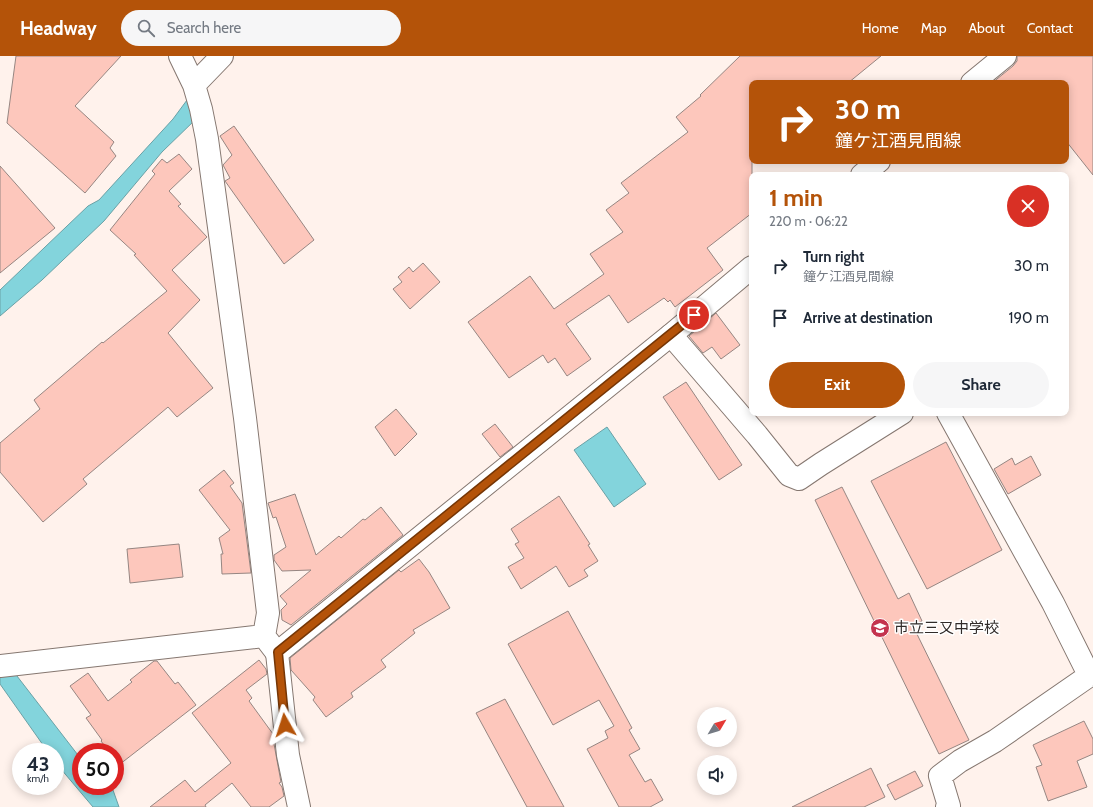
<!DOCTYPE html>
<html lang="en">
<head>
<meta charset="utf-8">
<style>
  :root { --surface:#fff; --page:#f6f6f7; --text:#1f2937; --muted:#747a83; --accent:#b45309 }
  body { margin:0; font-family:Cabin,"Noto Sans JP",sans-serif; background:var(--page); color:var(--text); height:100vh; display:flex; flex-direction:column; font-size:15px; white-space:nowrap }
  * { box-sizing:border-box; margin:0 }
  p { font-size:13px; color:var(--muted) }
  .icon { flex:none; width:22px; height:22px; fill:none; stroke:currentColor; stroke-width:2; stroke-linecap:round; stroke-linejoin:round }
  .map { position:relative; flex:1; overflow:hidden }
  .drawer { position:absolute; left:749px; top:116px; width:320px; height:244px; display:flex; flex-direction:column; background:var(--surface); border-radius:8px; box-shadow:0 2px 10px #0003 }
  .drawer>* { flex:none }
  .hud { position:absolute; left:749px; top:24px; width:320px; height:84px; border-radius:8px; box-shadow:0 2px 10px #0003; background:#b45309; color:#fff; overflow:hidden }
  .needle { width:26px; rotate:52deg }
  .fabs { position:absolute; left:697px; top:651px; display:grid; gap:8px }
  .fabs a { display:grid; place-items:center; width:40px; height:40px; border-radius:50%; background:var(--surface); box-shadow:0 2px 10px #0003; font-size:20px }
  .speed { position:absolute; left:12px; top:687px; display:flex; gap:8px; font-size:20px; font-weight:700; text-align:center }
  .speed>* { display:grid; place-content:center; width:52px; height:52px; border-radius:50%; background:var(--surface); box-shadow:0 2px 10px #0003; line-height:1 }
  .speed small { font-size:10px; font-weight:400 }
  .speed .limit { border:6px solid #d22; background:#fff; color:#111 }
  .pin { position:absolute; display:grid; place-items:center; width:34px; height:34px; color:#fff; margin:-17px; border:2px solid #fff; border-radius:50%; box-shadow:0 1px 4px #0007 }
  .me { position:absolute; width:44px; margin:-22px; rotate:354deg; stroke-linejoin:round; filter:drop-shadow(0 0 3px #0008) }
  .turn { display:flex; align-items:center; gap:14px; height:84px; padding:0 20px; font-size:18px }
  .turn .icon { width:52px; height:52px; stroke-width:2.5 }
  .turn b { display:block; font-size:28px; line-height:34px }
  .round { display:grid; place-items:center; flex:none; width:42px; height:42px; border-radius:21px; background:var(--page) }
  .headline { display:flex; align-items:center; justify-content:space-between; height:68px; padding:0 20px }
  h1 { font-size:24px; font-weight:700; line-height:30px; color:var(--accent) }
  .primary-button { display:flex; gap:8px; margin-top:auto; padding:8px 20px }
  .primary-button a { flex:1; height:46px; border-radius:24px; background:var(--accent); color:#fff; font-size:16px; font-weight:700; line-height:46px; text-align:center }
  .primary-button a+a { background:var(--page); color:var(--text) }
  ul { padding:0; list-style:none }
  li { display:flex; align-items:center; gap:12px; height:52px; padding:0 20px }
  li div { flex:1 }
  li b { display:block; font-size:15px }
  li em { font-style:normal }
  header { display:flex; align-items:center; gap:24px; box-sizing:border-box; height:56px; padding:0 20px; background:var(--accent); color:#fff }
  header strong { font-size:19px }
  nav { display:flex; gap:22px; margin-inline-start:auto; font-size:14px }
  .search { width:280px; height:36px; background:var(--page); display:flex; align-items:center; gap:10px; box-sizing:border-box; padding:0 14px; border-radius:22px; color:var(--muted); font-size:15px }
  .map>svg:first-child { display:block }
  .water { fill:#83d4dc; stroke:#6aa1a6 }
  .building { fill:#fdc7bc; stroke:#968682 }
  .lines { fill:none; stroke-linecap:round; stroke-linejoin:round }
  .minor-casing { stroke:#857770; stroke-width:24 }
  .major-casing { stroke:#857770; stroke-width:24 }
  .minor { stroke:#fff; stroke-width:22 }
  .major { stroke:#fff; stroke-width:22 }
  .route-casing { stroke:#753606; stroke-width:10 }
  .route { stroke:#b45309; stroke-width:7 }
  .labels { text-anchor:middle; dominant-baseline:central; stroke-width:3; stroke-linejoin:round; paint-order:stroke }
  .poi-label { font-size:15px; fill:#312b29; stroke:#fff; text-anchor:start }
</style>
</head>
<body>
<header>
<strong>Headway</strong>
<div class="search"><svg class="icon" aria-label="search" viewBox="0 0 24 24"><circle cx="10" cy="10" r="6"/><path d="M15 15l6 6"/></svg>Search here</div>
<nav><a>Home</a><a>Map</a><a>About</a><a>Contact</a></nav>
</header>
<div class="map">
<svg width="1093" height="751" viewBox="0 0 1093 751">
  <rect width="100%" height="100%" fill="#fff2ec"/>
  <!-- water -->
  <path class="water" d="M190,40l6,23 -34,33 -58,69 -62,59 -42,36v-26l88,-84 11,-6 74,-81z
    M607,371l39,57 -32,23 -40,-57z
    M0,598l81,105v27h27l5,4 6,17h-26l-38,-45v-10h-7l-48,-68z"/>
  <!-- building -->
  <path class="building" d="M16,0h105l-46,50 39,36 -4,6 6,8 -31,37 -78,-70z
    M740,0h141l-33,27h-96v130l-45,35 16,22 -48,37 -5,-7 -2,2 -4,-4 -36,25 -19,-28 -43,29 25,35 -24,17 -12,-18 -7,5 -5,-8 -34,23 -41,-56 62,-46 24,33 50,-35 -14,-20 33,-22 -17,-22 23,-17 -8,-10 67,-51 -12,-15 25,-21 -1,-1z
    M1017,0h76v119l-27,-34v-58h-74l21,-17 4,-5z
    M234,70l80,114 -30,24 -59,-83 5,-3 -7,-13 9,-10 -12,-19z
    M179,98l13,15 -23,22 12,13 -3,2 29,31 -35,33 28,30 -32,33 45,55 -36,29 -9,-10 -85,72 4,5 -44,38 -43,-50v-29l40,-34 -6,-9 68,-58 1,1 64,-52 -33,-36 2,-1 -26,-24 45,-56 -3,-3 10,-12 5,4z
    M0,110l55,62 -55,45z
    M423,207l17,19 -30,27 -17,-20 9,-7 -4,-5 11,-10 4,5z
    M716,257l24,32 -19,14 -9,-12 -9,6 -14,-17z
    M686,326l56,83 -23,15 -56,-83z
    M396,353l21,25 -22,22 -20,-29z
    M495,368l18,23 -13,10 -18,-23z
    M946,386l56,108 -75,39 -56,-108z
    M1031,400l10,19 -33,19 -14,-25 18,-11 3,7z
    M224,414l10,13 -4,3 12,17 9,70 -29,1 -1,-20h2l-4,-16 11,-8 -31,-40z
    M842,431l56,112 11,-6 13,28 -9,5 56,114 -30,14 -124,-254z
    M295,438l21,61 23,-19 2,2 22,-19 2,1 16,-13 22,28 -112,90 -9,-5 -1,-10 6,-6 -7,-8 31,-26 -29,1 -8,-11v-5l12,-8 -10,-30 -3,1 -5,-15z
    M559,440l31,48 -2,1 10,16 -14,9 4,6 -19,11 -13,-21 -35,23 -13,-22 16,-9 -9,-14 4,-2 -8,-13z
    M179,488l4,33 -53,6 -3,-34z
    M419,503l10,13 21,36 -37,22 2,3 -34,27 5,7 -35,26 2,4 -27,20 -13,-17 2,-3 -24,-27 -1,-12 109,-88 2,2z
    M568,555l64,117 -3,2 11,19 -11,6 16,27 6,-3 12,21 -13,7h-31l-32,-58 21,-11 -3,-7 9,-5 -15,-26 -46,25 -45,-81z
    M259,604l7,9 1,5 -21,16 6,8 -3,3 24,33 1,4 -3,2 3,4 7,38 -2,1 3,4 2,9 -15,11h-18l-19,-24 -27,22 1,2h-56l35,-27 10,12 36,-29 -39,-50z
    M154,605h3l18,23 3,-2 18,23 -81,63v-16h-6l-8,-11 1,-1 -16,-22 5,-3 -21,-29 18,-13 20,28 24,-19 -2,-2z
    M505,643l59,108h-37l-51,-94z
    M1084,665l9,18v15l-16,7 10,26 -39,14 -12,-34 6,-2 -9,-20z
    M871,712l14,29 -21,10h-72z
    M915,715l8,15 -28,14 -8,-15z"/>
  <g class="lines">
    <!-- minor casing -->
    <g class="minor-casing">
      <path id="minor" d="M180,0l14,29 7,24 6,30 38,279 23,195 -4,23 13,17
        M194,29l28,-29
        M671,279l86,100 32,40 10,4 22,-15 81,-51
        M948,357l105,190 36,72
        M0,610l264,-30
        M947,751l2,-1 -9,-30 20,-15 35,-20 98,-68"/>
    </g>
    <!-- major casing -->
    <g class="major-casing">
      <path id="major" d="M972,27l33,-27
        M862,119l17,-14
        M299,751l-11,-52 -11,-102 394,-318 81,-68"/>
    </g>
    <!-- minor -->
    <use href="#minor" class="minor"/>
    <!-- major -->
    <use href="#major" class="major"/>
  </g>
  <g class="lines">
    <!-- route casing -->
    <g class="route-casing">
      <path id="route" d="M285,669l-7,-73 416,-337"/>
    </g>
    <!-- route -->
    <use href="#route" class="route"/>
  </g>
  <!-- icons -->
  <defs>
    <g id="school-disc" transform="scale(1)"><circle r="9.5" fill="#c4334e" stroke="#fff"/><path d="M0-5L7-2L0 1L-7-2ZM-4 1L0 2.5L4 1V4Q0 6-4 4Z" fill="#fff"/></g>
  </defs>
  <g fill-rule="evenodd">
    <use href="#school-disc" x="880" y="572"/>
  </g>
  <g class="labels">
    <!-- poi labels -->
    <g class="poi-label">
      <text x="894" y="572">市立三又中学校</text>
    </g>
  </g>
</svg>
<div class="fabs">
<a><svg class="needle" viewBox="-14 -14 28 28"><path d="M0-13l5 13h-10z" fill="#e53935"/><path d="M0 13l5-13h-10z" fill="#747a83"/></svg></a>
<a><svg class="icon" aria-label="sound" viewBox="0 0 24 24"><path d="M4 9h4l5-4v14l-5-4H4zM17 9q2 3 0 6"/></svg></a>
</div>
<div class="speed"><div>43<small>km/h</small></div><div class="limit">50</div></div>
<div class="pin" style="left:694px;top:259px;background:#d93025"><svg class="icon" aria-label="arrive" viewBox="0 0 24 24"><path d="M6 21V4h12l-3 4 3 4H6"/></svg></div>
<svg class="me" style="left:285px;top:669px" viewBox="-20 -20 40 40"><path d="M0-17L14 15 0 8-14 15z" fill="#b45309" stroke="#fff" stroke-width="4"/></svg>
<div class="hud">
<div class="turn"><svg class="icon" aria-label="right" viewBox="0 0 24 24"><path d="M7 20v-9h11M14 6l5 5-5 5"/></svg><div><b>30 m</b>鐘ケ江酒見間線</div></div>
</div>
<section class="drawer">
<div class="headline"><div><h1>1 min</h1><p>220 m · 06:22</p></div><a class="round" style="background:#d93025;color:#fff"><svg class="icon" aria-label="close" viewBox="0 0 24 24"><path d="M6 6l12 12M18 6L6 18"/></svg></a></div>
<ul>
<li><svg class="icon" aria-label="right" viewBox="0 0 24 24"><path d="M7 20v-9h11M14 6l5 5-5 5"/></svg><div><b>Turn right</b><p>鐘ケ江酒見間線</p></div><em>30 m</em></li>
<li><svg class="icon" aria-label="arrive" viewBox="0 0 24 24"><path d="M6 21V4h12l-3 4 3 4H6"/></svg><div><b>Arrive at destination</b></div><em>190 m</em></li>
</ul>
<div class="primary-button"><a>Exit</a><a>Share</a></div>
</section>
</div>
</body>
</html>
